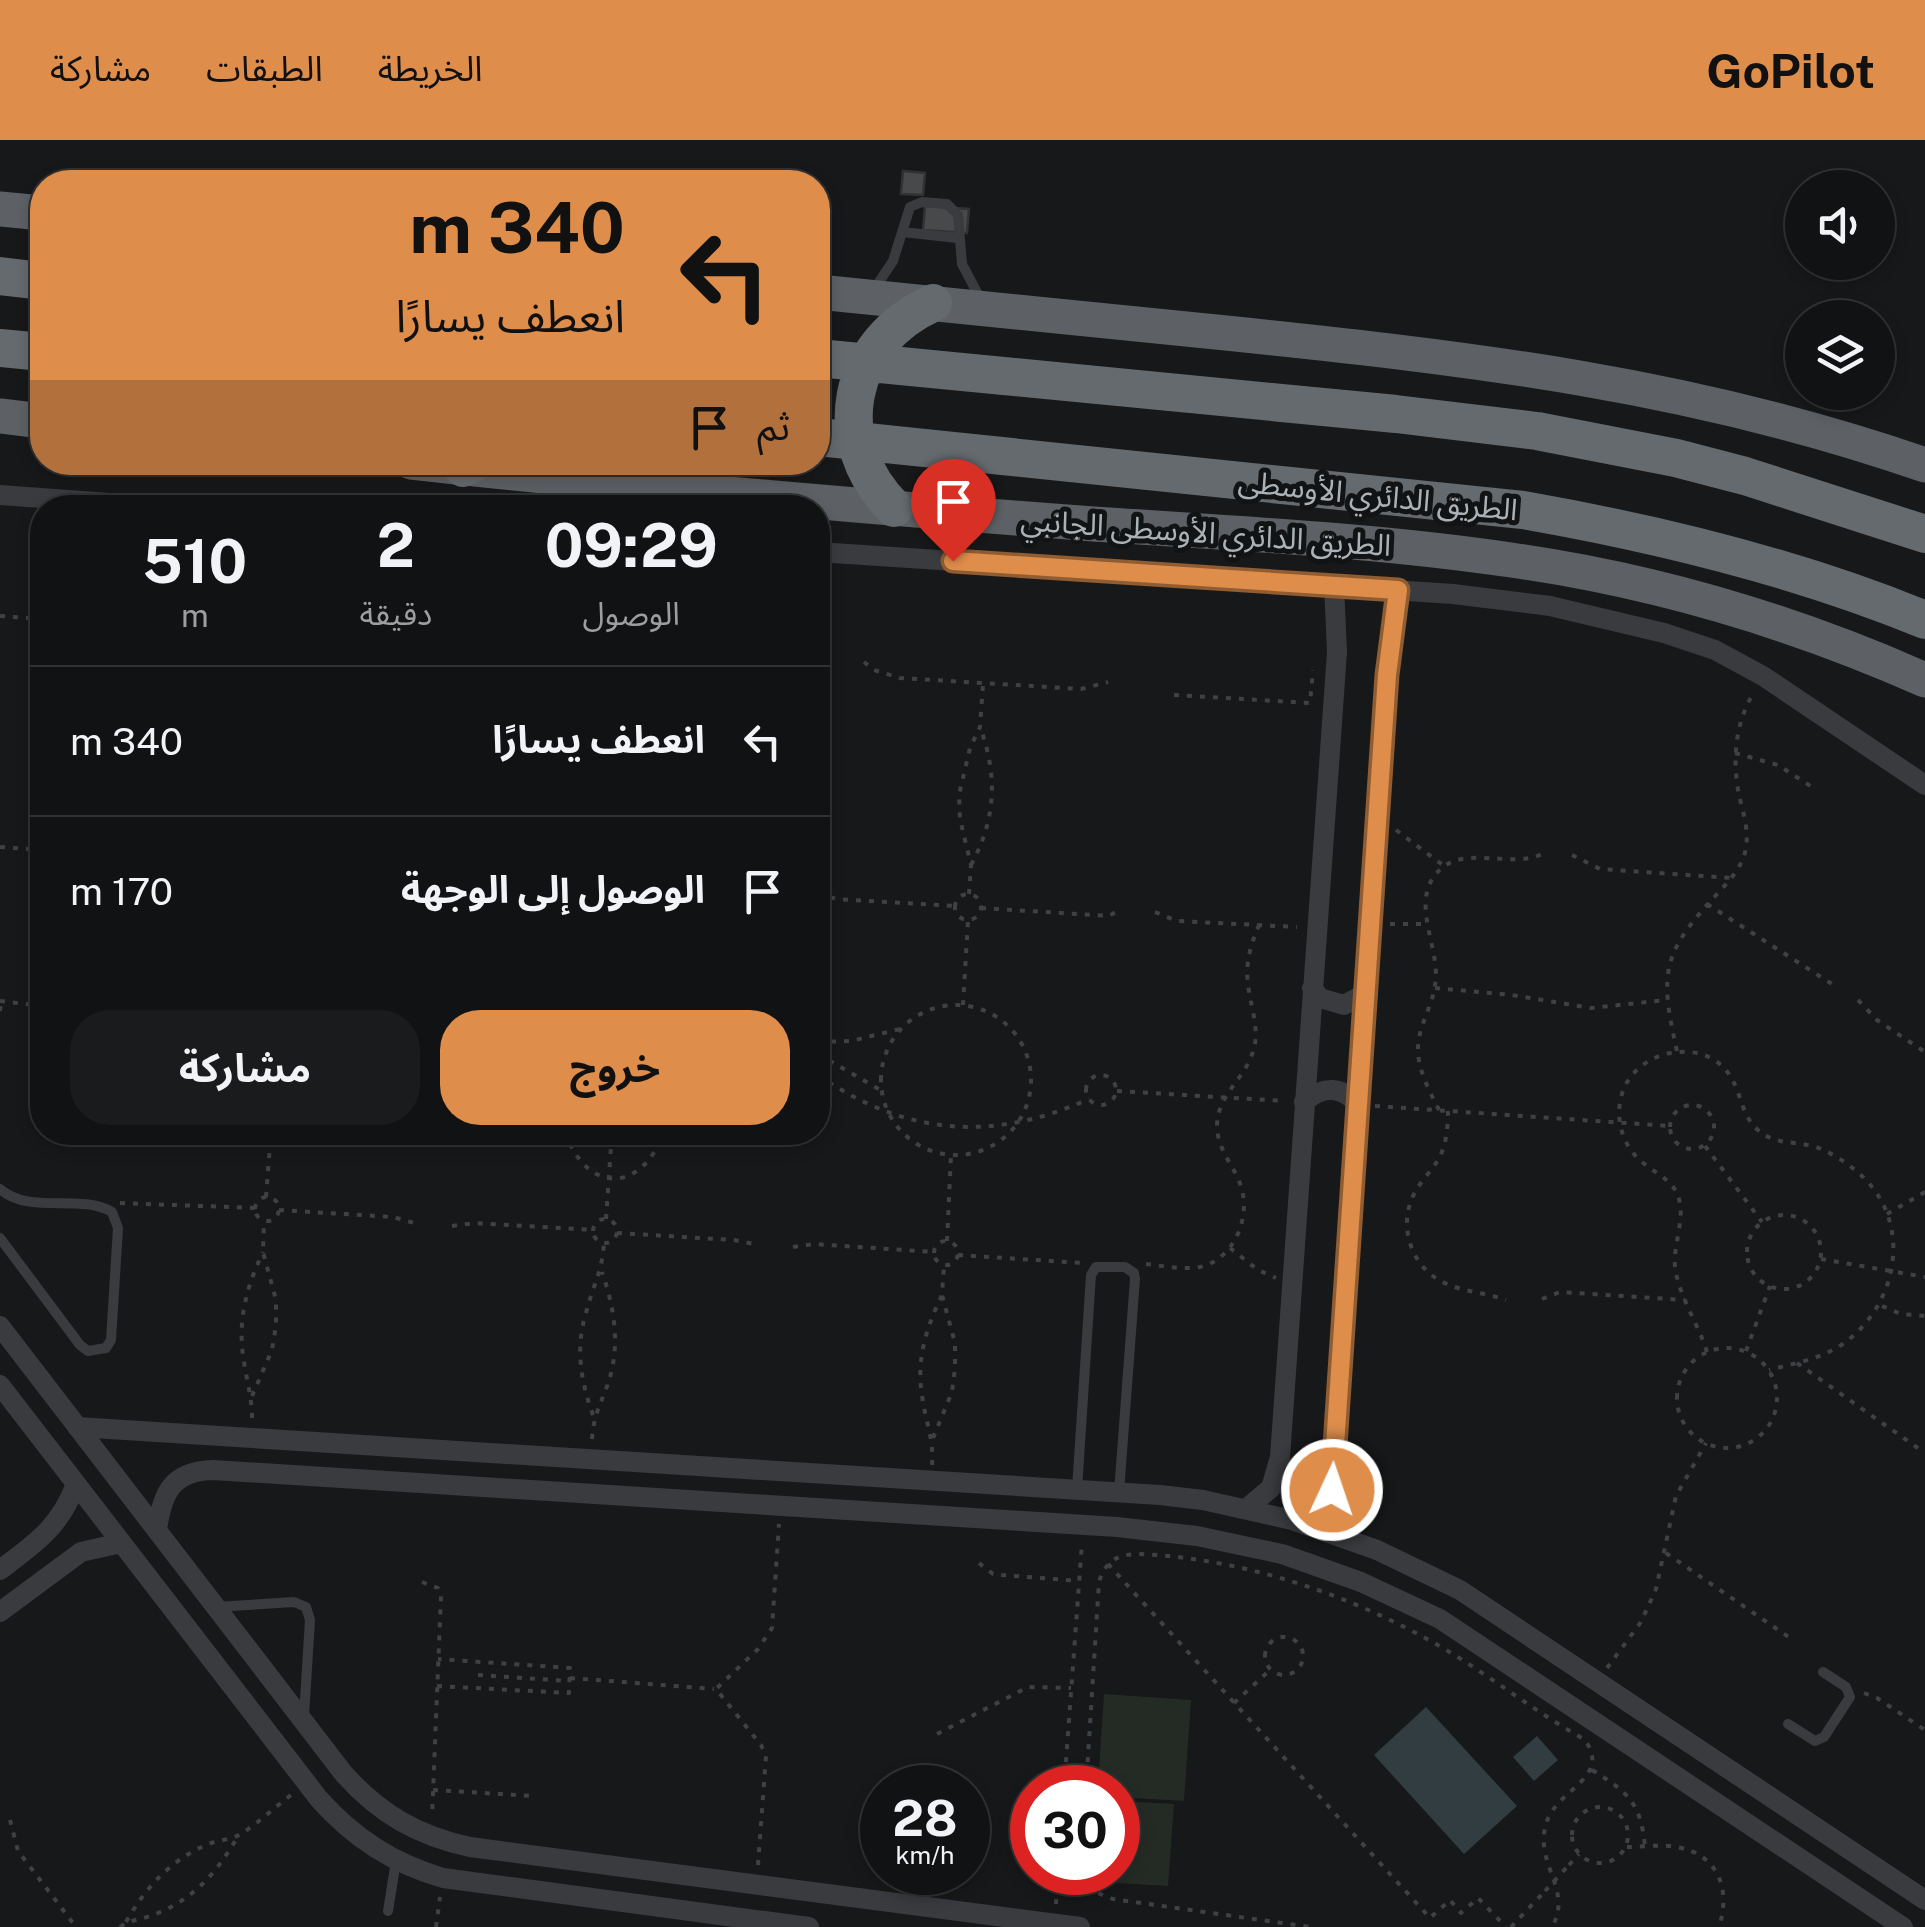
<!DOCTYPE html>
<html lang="ar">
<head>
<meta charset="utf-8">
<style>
  :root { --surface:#111213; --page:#1a1b1c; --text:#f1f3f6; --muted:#9c9ea0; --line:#303233; --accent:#de8d4b }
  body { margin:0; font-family:"Public Sans","Noto Sans Arabic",sans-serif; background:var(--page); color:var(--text); direction:rtl; height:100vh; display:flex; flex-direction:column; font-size:38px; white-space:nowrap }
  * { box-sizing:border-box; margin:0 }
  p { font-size:32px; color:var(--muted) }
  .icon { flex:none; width:55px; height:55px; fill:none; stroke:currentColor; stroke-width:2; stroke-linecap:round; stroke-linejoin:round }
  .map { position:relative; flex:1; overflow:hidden; direction:ltr }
  .details { position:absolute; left:30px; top:355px; width:800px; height:650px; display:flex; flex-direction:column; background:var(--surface); border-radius:40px; box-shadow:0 5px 15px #0003,0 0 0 2px var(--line); direction:rtl }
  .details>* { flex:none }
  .top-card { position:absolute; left:30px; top:30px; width:800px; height:305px; border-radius:40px; box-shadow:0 5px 15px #0003,0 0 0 2px var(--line); direction:rtl; background:#de8d4b; color:#111; overflow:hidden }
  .fabs { position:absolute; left:1785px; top:30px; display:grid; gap:20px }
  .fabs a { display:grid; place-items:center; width:110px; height:110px; border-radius:50%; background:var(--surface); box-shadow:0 5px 15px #0003,0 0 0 2px var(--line); font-size:50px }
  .speed { position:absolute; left:860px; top:1625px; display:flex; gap:20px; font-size:50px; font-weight:700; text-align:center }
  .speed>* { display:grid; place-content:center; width:130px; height:130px; border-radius:50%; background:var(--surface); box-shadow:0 5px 15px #0003,0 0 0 2px var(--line); line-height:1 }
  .speed small { font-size:25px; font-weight:400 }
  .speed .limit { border:15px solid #d22; background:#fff; color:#111 }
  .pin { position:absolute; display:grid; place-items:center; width:85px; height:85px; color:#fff; margin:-102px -42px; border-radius:50% 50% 50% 0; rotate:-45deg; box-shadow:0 0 10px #0007 }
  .pin .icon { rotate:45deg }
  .me { position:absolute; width:110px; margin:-55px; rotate:3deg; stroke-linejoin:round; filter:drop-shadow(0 0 8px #0008) }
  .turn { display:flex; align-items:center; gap:35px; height:210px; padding:0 40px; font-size:45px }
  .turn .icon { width:130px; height:130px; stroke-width:2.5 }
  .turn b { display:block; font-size:70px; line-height:85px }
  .then { display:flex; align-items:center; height:95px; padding:0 40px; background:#0003; gap:20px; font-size:38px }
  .eta { display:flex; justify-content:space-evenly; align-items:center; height:170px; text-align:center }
  .eta b { font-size:60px; font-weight:700; line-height:70px }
  .button { display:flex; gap:20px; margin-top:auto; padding:20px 40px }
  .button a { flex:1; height:115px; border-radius:40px; background:var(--accent); color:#111; font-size:40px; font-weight:700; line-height:115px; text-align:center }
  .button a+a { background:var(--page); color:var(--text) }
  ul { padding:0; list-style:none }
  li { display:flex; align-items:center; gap:30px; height:150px; padding:0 40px; border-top:2px solid var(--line) }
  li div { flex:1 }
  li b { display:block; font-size:38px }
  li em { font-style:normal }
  header { display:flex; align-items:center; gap:60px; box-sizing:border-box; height:140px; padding:0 50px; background:var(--accent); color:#111 }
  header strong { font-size:48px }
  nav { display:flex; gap:55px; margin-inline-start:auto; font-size:35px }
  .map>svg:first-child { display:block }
  .green { fill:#242b24 }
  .water { fill:#323d41 }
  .building { fill:#47494b; stroke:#323235; stroke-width:2.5 }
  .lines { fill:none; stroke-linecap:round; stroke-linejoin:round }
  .path { stroke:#3f4245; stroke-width:4; stroke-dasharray:5 8; stroke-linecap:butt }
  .service { stroke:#393b3e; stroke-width:10 }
  .minor { stroke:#393b3e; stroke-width:20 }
  .trunk { stroke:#5d6165; stroke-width:35 }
  .motorway { stroke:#656a6e; stroke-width:38 }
  .path-bridge { stroke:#3f4245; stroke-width:4; stroke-dasharray:5 8; stroke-linecap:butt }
  .route-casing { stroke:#905c31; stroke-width:25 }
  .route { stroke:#de8d4b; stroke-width:18 }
  .labels { text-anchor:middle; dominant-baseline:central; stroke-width:10; stroke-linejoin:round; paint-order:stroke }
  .street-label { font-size:30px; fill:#abb2b7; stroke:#121314 }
</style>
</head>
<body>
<header>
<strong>GoPilot</strong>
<nav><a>الخريطة</a><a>الطبقات</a><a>مشاركة</a></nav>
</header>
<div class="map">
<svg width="1925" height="1787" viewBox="0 0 1925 1787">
  <rect width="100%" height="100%" fill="#171819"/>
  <!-- green -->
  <path class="green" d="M1104,1554l87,6 -7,101 -66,-4v-9l-20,-1z
    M1118,1661l56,3 -6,82 -67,-4 1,-9 16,-1z"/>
  <!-- water -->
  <path class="water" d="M1426,1567l91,99 -53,48 -90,-99z
    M1537,1596l21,24 -24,21 -21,-24z"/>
  <!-- building -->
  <path class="building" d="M903,31l22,2 -2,22 -22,-1z
    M925,66l44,3 -2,24 -44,-3z"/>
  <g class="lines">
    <!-- path -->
    <path class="path" d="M0,476l42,3
      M864,522l10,8 26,8 181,11 27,-7
      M1174,555l136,8 3,-33
      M1735,613l43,12 37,24
      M1396,690l48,36
      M0,707l42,3
      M1572,715l28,14 132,9
      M971,725c25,-46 27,-89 9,-138
      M818,753l18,6 119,7
      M969,754l2,-29 -11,-46 -1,-24 11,-47 10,-21 3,-43
      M955 767a13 13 0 1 1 26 0a13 13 0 1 1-26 0Z
      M1707,764l125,80
      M981,768l128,8 12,-7
      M1155,772l22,9 120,6
      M1390,784h36
      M1435,848l77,7 79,13 75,-8
      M1858,860l19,20 48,32
      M0,861l42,5
      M963,865l5,-85
      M881 940a75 75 0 1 1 150 0a75 75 0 1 1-150 0Z
      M0,871l1,-10
      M818,902l33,-1 49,-12
      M1677,911c-18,-79 -15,-98 41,-158 12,-13 25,-27 28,-45 3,-18 -3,-36 -7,-53 -7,-35 -4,-72 15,-103
      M818,914l64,37
      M1086 950a15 15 0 1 1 30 0a15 15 0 1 1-30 0Z
      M818,935c87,60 173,68 271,24
      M1117,951l168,10
      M1670 987a22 22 0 1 1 44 0a22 22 0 1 1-44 0Z
      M1375,966l295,20
      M1439,970c-9,-18 -20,-38 -21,-58 -1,-25 14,-43 17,-67 7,-38 -30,-87 8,-118 26,-20 70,1 99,-13
      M1448,971c0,12 -1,26 -5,38 -6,18 -21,29 -29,45 -17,33 -2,76 33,90 18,8 40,9 59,16
      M565,992c22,62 76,62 99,0
      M1705,1006l57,76
      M266,1057l5,-65
      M255 1069a12 12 0 1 1 24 0a12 12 0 1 1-24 0Z
      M120,1063l135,5
      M279,1070l114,7 25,7
      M1887,1074l38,-22
      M1747 1112a37 37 0 1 1 74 0a37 37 0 1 1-74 0Z
      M606,1079l6,-87
      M593 1091a12 12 0 1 1 24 0a12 12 0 1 1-24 0Z
      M452,1086l23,-3 118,7
      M617,1093l117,7 25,5
      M947,1101l4,-86
      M934 1113a12 12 0 1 1 24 0a12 12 0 1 1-24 0Z
      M793,1107l21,-3 120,8
      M1230,1108l28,22 18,8
      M958,1115l125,8
      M1821,1119l104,18
      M1146,1124c18,2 37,6 54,3 36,-8 53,-54 39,-86 -8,-19 -22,-33 -22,-56 1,-33 32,-48 38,-81 3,-21 -5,-40 -7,-60 -3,-21 3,-40 11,-59
      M1542,1159l18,-7 125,8
      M1882,1166l19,8 24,2
      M1677 1258a50 50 0 1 1 100 0a50 50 0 1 1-100 0Z
      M1746,1211l24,-65
      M1707,1212c-9,-29 -28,-55 -32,-85 -2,-22 10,-47 4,-68 -5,-19 -23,-25 -37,-37 -22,-18 -29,-50 -17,-76 8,-16 23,-27 40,-32 18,-4 36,-3 51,7 28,20 20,51 43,70 16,14 38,10 57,16 14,5 28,14 39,23 58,46 46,129 -8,171 -22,17 -51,22 -78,29
      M1797,1223l125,88
      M252,1256l20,-46 4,-25v-25l-13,-48 1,-31
      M593,1275c-12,-33 -18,-67 -7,-102 7,-28 16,-40 18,-70
      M252,1278c0,-20 -5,-36 -8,-56 -7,-40 2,-74 19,-110
      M933,1298l19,-46 3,-24v-25l-13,-48 2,-30
      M592,1299c2,-31 14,-42 20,-70 7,-33 1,-65 -10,-97
      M932,1325c2,-28 -7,-44 -10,-70 -6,-36 5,-69 20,-100
      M1666,1413l124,85
      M979,1423l14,11 9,1 77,6
      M1108,1424l322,354 20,-18 11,13 17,-15 28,29
      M422,1442l16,6 3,8 -9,221
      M1265 1516a19 19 0 1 1 38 0a19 19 0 1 1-38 0Z
      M1607,1528l34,-46 15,-33 20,-93 30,-53
      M478,1535l91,6
      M570,1538l144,11
      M437,1546l132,7 1,-25 -132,-9
      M1864,1553l13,5 48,32
      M1234,1563l37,-34
      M937,1594l91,-47 43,1
      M1592,1630c36,22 49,33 53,77
      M1064,1648l18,-245
      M1086,1648l13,-206c10,-35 40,-28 69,-26 93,9 187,42 268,88 51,29 97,67 148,95 29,38 -26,50 -37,82 -15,42 27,68 5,106
      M433,1650l101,6
      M1572 1695a28 28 0 1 1 56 0a28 28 0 1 1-56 0Z
      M10,1680l8,31 58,76
      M1627,1707c16,0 34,-3 49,0 43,7 55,43 43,80
      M758,1725l8,-109 -5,-11 -45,-56 42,-40 14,-21 7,-104
      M1569,1725l10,-11
      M1083,1732l17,22 13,5 197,28
      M1056,1764l2,-32
      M126,1782c20,-35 46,-64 85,-79 10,-3 21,-4 30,-9 17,-11 33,-26 50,-39
      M120,1787c11,-8 25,-8 38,-14 37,-15 60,-42 80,-77
      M436,1787l4,-30
      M1511,1787l34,-36"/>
    <!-- service -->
    <path class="service" d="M903,92l54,6
      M873,151l20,-30 17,-54 12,-5 25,2 11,11 4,49 19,36
      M0,1049c30,26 79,4 112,23l6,16 -7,112 -5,8 -18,3 -8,-6 -80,-107
      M1077,1349l14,-214 5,-8h29l9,6 1,6 -16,213
      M216,1467l78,-5 12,5 4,13 -6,96
      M1788,1584l27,17 9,-4 26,-40 -4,-10 -23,-15
      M388,1771l8,-50"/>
    <!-- minor -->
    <path class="minor" d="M0,355l177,13
      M818,412l635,42 97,12 114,27 51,17 48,26 162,109
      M1312,848l8,10 24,7 22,-12
      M1304,962c19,-17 38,-16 55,3
      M0,1186l344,448c36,40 74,62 126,73l610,80
      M0,1245l319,414c35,39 73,64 124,79l366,49
      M77,1287l1083,68 43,5 89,20 85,30 83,40 465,310
      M1246,1369l25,-21 9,-31 57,-805 -3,-67
      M157,1390c5,-37 15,-59 56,-60l904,57 80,9 85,18 79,28 79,37 463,308
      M1336,1395l-3,-67 55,-810 10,-68
      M0,1430c36,-27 60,-43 76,-86
      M0,1472l81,-60 40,-9"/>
    <!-- trunk -->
    <path class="trunk" d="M0,69l42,4
      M818,152c136,13 272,27 408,41 243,25 466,51 699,132
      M0,276l42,5
      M411,322c223,25 446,44 669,61 144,10 288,16 431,37 142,20 283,62 414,120"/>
    <!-- motorway -->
    <path class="motorway" d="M0,136l42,5
      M0,208l42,4
      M818,218l578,56 141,17 139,27 69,18 180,58
      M818,297l705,73c137,24 273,57 402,110
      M463,328l12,-6
      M894,368c-67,-67 -48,-166 39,-205"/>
    <!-- path-bridge -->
    <path class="path-bridge" d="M1545,1751l24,-26"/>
  </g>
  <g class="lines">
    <!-- route casing -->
    <g class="route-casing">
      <path id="route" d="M953,421l445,29 -11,85 -55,815"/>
    </g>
    <!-- route -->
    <use href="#route" class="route"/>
  </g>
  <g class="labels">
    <!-- street labels -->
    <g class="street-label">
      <text transform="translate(1378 355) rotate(6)">الطريق الدائري الأوسطى</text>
      <text transform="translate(1206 392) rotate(4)">الطريق الدائري الأوسطى الجانبي</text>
    </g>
  </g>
</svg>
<div class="fabs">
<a><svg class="icon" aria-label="sound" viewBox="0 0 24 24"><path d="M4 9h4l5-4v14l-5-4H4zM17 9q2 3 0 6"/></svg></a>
<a><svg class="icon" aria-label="layers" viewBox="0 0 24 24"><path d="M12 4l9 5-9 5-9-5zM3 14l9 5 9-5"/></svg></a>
</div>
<div class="speed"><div>28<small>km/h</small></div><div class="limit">30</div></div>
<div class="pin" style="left:953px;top:421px;background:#d93025"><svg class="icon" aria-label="arrive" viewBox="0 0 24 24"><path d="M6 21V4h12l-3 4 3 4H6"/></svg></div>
<svg class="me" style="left:1332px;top:1350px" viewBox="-20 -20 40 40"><circle r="17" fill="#de8d4b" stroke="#fff" stroke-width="3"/><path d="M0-11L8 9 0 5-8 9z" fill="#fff"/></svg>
<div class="top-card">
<div class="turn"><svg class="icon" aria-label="left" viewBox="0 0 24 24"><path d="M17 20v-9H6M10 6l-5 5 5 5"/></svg><div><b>340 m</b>انعطف يسارًا</div></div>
<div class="then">ثم<svg class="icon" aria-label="arrive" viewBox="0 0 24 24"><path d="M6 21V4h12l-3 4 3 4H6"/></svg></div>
</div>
<section class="details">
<div class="eta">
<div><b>09:29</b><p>الوصول</p></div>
<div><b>2</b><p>دقيقة</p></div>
<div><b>510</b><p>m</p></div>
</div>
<ul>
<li><svg class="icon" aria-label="left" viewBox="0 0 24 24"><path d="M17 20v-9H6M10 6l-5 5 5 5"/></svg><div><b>انعطف يسارًا</b></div><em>340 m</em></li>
<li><svg class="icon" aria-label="arrive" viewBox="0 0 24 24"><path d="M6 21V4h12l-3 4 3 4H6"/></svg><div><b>الوصول إلى الوجهة</b></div><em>170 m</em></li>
</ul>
<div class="button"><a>خروج</a><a>مشاركة</a></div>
</section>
</div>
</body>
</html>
